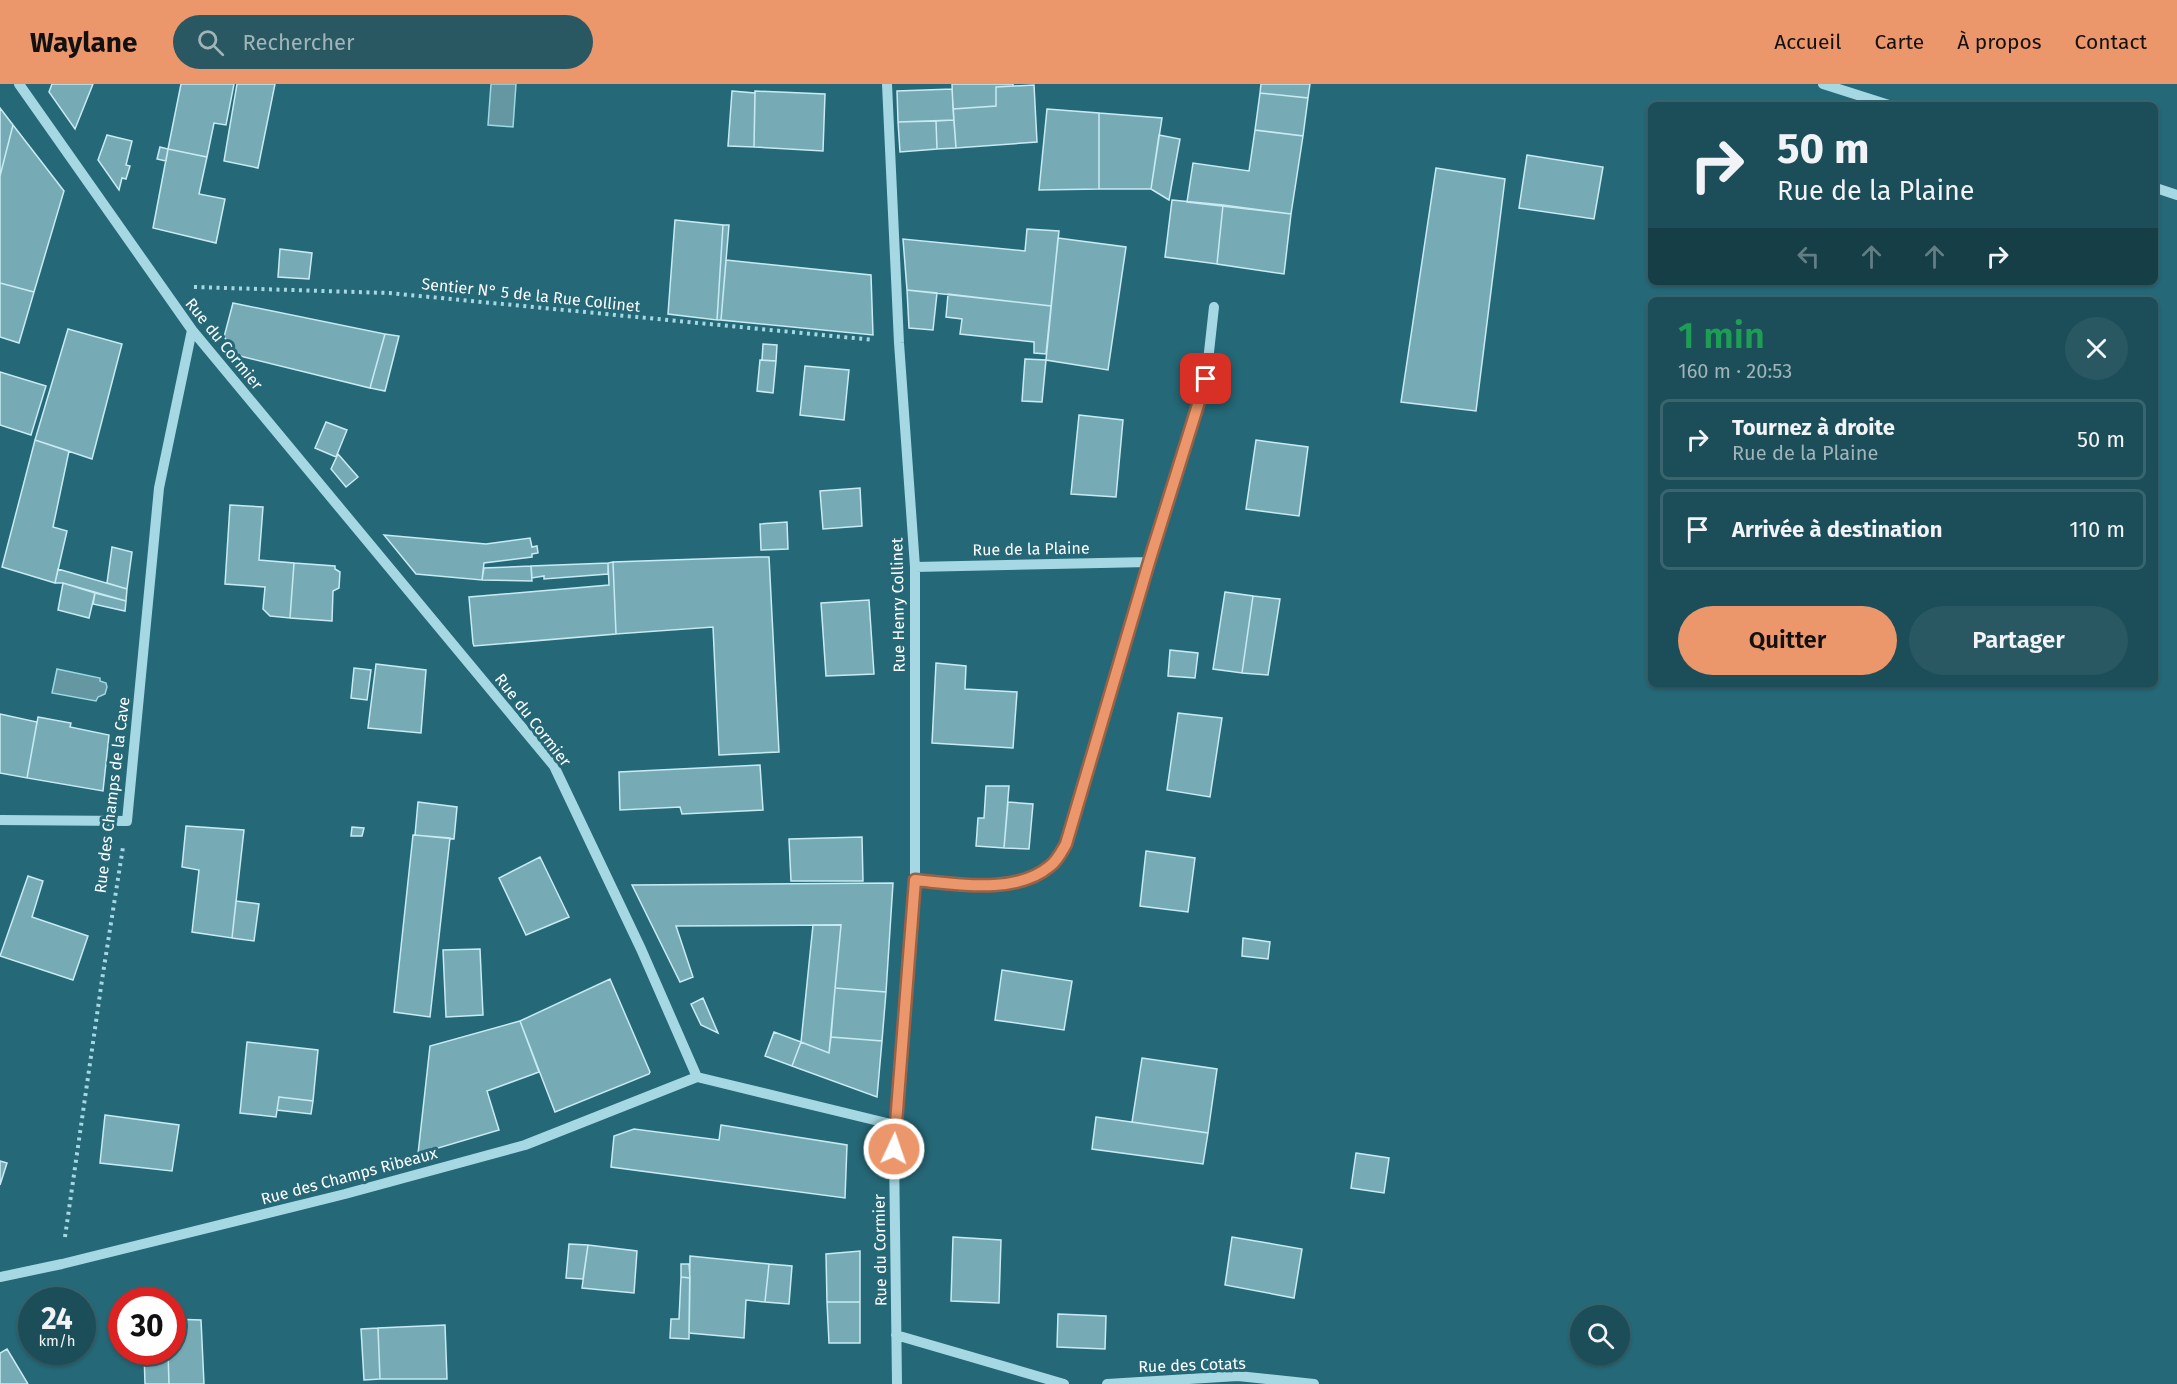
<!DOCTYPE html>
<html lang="fr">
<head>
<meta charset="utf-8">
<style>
  :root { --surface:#1c4e59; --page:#295862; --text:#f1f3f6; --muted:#a0b4ba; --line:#3a656f; --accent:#ec966b }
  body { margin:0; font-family:"Fira Sans",sans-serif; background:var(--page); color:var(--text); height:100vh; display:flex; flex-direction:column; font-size:22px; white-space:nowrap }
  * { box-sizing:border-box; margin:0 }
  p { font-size:20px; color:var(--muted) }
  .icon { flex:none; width:33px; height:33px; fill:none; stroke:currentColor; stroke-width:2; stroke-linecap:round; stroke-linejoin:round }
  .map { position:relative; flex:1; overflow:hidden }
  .details { position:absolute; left:1648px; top:213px; width:510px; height:390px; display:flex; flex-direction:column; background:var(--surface); border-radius:9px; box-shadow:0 2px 4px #0004,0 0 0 2px var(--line) }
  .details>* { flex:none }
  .top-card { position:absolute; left:1648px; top:18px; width:510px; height:183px; border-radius:9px; box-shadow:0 2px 4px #0004,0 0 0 2px var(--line); background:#1c4e59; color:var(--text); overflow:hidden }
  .controls { position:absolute; left:1570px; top:1221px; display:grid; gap:12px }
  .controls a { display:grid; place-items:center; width:60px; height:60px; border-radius:50%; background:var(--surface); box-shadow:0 2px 4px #0004,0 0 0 2px var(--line); font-size:30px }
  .speed { position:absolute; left:18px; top:1203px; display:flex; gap:12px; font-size:30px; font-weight:700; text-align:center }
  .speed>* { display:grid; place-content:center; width:78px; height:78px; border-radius:50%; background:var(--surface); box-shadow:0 2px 4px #0004,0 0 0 2px var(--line); line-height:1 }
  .speed small { font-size:15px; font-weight:400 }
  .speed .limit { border:9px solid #d22; background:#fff; color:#111 }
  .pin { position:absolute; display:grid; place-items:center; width:51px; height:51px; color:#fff; margin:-26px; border-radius:12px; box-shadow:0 3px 9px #0006 }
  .me { position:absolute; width:66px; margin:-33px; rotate:3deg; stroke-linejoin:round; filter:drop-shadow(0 0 4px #0008) }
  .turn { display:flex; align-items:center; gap:21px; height:126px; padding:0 30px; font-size:27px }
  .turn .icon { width:78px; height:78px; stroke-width:2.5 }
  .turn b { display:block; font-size:42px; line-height:51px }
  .lanes { display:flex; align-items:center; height:57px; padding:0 30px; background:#0003; justify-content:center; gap:30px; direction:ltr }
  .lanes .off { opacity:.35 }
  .round { display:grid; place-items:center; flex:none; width:63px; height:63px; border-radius:32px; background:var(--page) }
  .headline { display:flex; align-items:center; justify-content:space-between; height:102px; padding:0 30px }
  h1 { font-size:36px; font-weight:600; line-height:45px; color:#1e9e55 }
  .button { display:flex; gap:12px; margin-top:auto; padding:12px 30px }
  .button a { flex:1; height:69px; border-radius:36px; background:var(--accent); color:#111; font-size:24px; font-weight:600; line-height:69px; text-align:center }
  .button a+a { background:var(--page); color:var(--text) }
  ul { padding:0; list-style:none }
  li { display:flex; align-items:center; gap:18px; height:81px; margin:0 12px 9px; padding:0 18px; border:3px solid var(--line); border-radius:9px }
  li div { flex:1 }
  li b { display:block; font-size:22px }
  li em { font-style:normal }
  header { display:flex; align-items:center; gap:36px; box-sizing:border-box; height:84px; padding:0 30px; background:var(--accent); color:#111 }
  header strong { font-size:28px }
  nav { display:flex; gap:33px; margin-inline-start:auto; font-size:21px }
  .search { width:420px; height:54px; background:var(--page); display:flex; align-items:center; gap:15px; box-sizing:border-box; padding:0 21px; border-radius:33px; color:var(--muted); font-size:22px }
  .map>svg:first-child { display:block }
  .water { fill:#6597a2; stroke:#9bd8e4; stroke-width:1.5 }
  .building { fill:#76abb6; stroke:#c8ebf3; stroke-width:1.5 }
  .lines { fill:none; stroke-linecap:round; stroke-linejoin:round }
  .path { stroke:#a6d8e3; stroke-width:4; stroke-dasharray:3 4.5; stroke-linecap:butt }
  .minor { stroke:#a6d8e3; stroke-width:10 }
  .route-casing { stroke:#996246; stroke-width:15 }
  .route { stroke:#ec966b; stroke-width:10 }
  .labels { text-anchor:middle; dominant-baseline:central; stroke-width:6; stroke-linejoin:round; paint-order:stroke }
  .street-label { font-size:16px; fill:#fff; stroke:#256877 }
</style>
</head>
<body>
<header>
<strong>Waylane</strong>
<div class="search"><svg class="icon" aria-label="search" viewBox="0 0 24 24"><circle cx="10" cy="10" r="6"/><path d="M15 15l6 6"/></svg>Rechercher</div>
<nav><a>Accueil</a><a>Carte</a><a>À propos</a><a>Contact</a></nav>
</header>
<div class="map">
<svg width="2177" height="1300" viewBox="0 0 2177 1300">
  <rect width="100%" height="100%" fill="#256877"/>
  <!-- water -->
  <path class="water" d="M491,0h25l-3,43 -25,-2z
    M57,585l43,9v3l6,2 1,4 -2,7 -7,3 -2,4 -44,-8z"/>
  <!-- building -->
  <path class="building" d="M52,0h41l-18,45 -26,-37z
    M181,0h53l-8,41 -12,-2 -7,34 -39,-8z
    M237,0h38l-17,84 -34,-7z
    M952,0h61v2l-17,1v19l-43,3z
    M1261,0h49l-2,14 -48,-5z
    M1034,1l3,57 -81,6 -3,-39 43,-3v-19z
    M952,5l2,31 -56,2 -1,-31z
    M732,7l23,2 -1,54 -26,-1z
    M755,7l70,3 -2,57 -69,-4z
    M1260,9l48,5 -5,38 -48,-6z
    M0,24l13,17 -13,51z
    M1047,25l52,4v76l-60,1z
    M1099,29l63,5 -11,71h-52z
    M954,36l2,28 -19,1 -1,-28z
    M936,37l1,28 -37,3 -2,-30z
    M13,41l51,66 -30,101 -34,-9v-107z
    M1255,46l48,6 -12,78 -104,-12 6,-39 56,8z
    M107,51l25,6 -6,24 4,1 -4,13 -4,-1 -3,12 -21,-30z
    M1159,51l21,4 -11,61 -18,-11z
    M160,63l8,2 -2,12 -9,-2z
    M168,65l39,8 -8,37 26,5 -9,44 -63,-15z
    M1527,71l76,12 -9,52 -75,-11z
    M1436,84l69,11 -29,232 -75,-9z
    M1172,116l51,5 -6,59 -52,-7z
    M1223,121l68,9 -7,60 -67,-10z
    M675,136l48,5 -6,95 -49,-6z
    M723,141h6l-8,95h-4z
    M1027,145l32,2 -8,75 -144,-16 -4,-51 122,12z
    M1058,154l68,9 -18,123 -62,-10z
    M280,165l32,4 -3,26 -31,-2z
    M726,176l145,15 2,60 -152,-15z
    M0,199l34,9 -15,51 -19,-6z
    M907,206l30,3 -4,37 -24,-2z
    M948,210l103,12 -5,48 -12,-1v-11l-74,-8 2,-15 -16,-2z
    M233,219l152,31 -15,54 -130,-32 -16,-19z
    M68,245l54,15 -30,115 -57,-19z
    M385,250l14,2 -14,55 -15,-3z
    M763,260l14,1 -1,16 -14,-1z
    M1025,275l21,1 -4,42 -20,-1z
    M760,276l16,1 -3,32 -16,-2z
    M805,282l44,4 -5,50 -44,-5z
    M0,288l46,14 -15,49 -31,-10z
    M1079,331l44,5 -7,77 -45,-3z
    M326,338l21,8 -11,27 -21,-9z
    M35,356l34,11 -16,76 14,4 -12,52 -53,-16z
    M1256,356l52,7 -9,69 -53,-7z
    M338,370l20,23 -12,10 -15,-18z
    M860,404l2,38 -39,3 -3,-38z
    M230,421l33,2 -4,53 35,3 -4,55 -20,-2 -7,-7 2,-22 -40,-3z
    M787,438l1,27 -27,1 -1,-26z
    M384,451l102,9 44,-6 2,9 5,-1 1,7 -6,1v3l-48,6 -2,17 -66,-6z
    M112,463l20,5 -5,37 -20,-6z
    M757,473h12l10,195 -60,3 -6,-128 -97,7 -3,-72z
    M613,478l3,72 -142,12 -1,-3 -4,-46 140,-12 -1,-22z
    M294,479l41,3v3l5,3 -1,16 -6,3 -1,30 -42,-3z
    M608,479v11l-64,5v-3l-12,2 -1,-12z
    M531,482l1,15 -50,-1 2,-12z
    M58,485l69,20 -1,12 -63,-18h-8z
    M63,499l32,10 -6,25 -31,-8z
    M1225,508l28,4 -11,77 -29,-4z
    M95,509l31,8 -1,10 -32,-7z
    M1253,512l27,3 -12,76 -26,-2z
    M869,516l5,74 -48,2 -5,-73z
    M1170,566l28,3 -3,25 -27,-2z
    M936,579l30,3 -1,23 52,3 -4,56 -81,-5z
    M376,580l50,6 -5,63 -53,-5z
    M354,584l17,2 -4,30 -16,-2z
    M1178,629l44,5 -12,79 -43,-7z
    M0,630l37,8 -10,56 -27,-5z
    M38,633l33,6 -1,4 39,8 -6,56 -76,-13z
    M760,681l3,45 -81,4 -2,-7 -60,3 -1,-38z
    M986,702h23l-5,62 -28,-2 2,-28h6z
    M418,718l39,5 -3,32 -39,-4z
    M1008,718l25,2 -4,45 -25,-1z
    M186,742l58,4 -12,108 -40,-6 7,-62 -17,-3z
    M352,743l12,1 -2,8h-11z
    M413,751l37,3 -20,179 -36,-5z
    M862,753l1,44h-72l-2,-42z
    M1146,767l49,7 -7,54 -48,-6z
    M540,773l29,60 -43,18 -27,-57z
    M28,792l15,5 -11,36 56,19 -15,44 -73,-24z
    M893,799l-7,109 -51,-4 6,-63 -165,1 17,51 -13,5 -48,-97z
    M236,817l23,3 -5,37 -22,-3z
    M813,841h28l-12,128 -28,-11z
    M1243,854l27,4 -2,17 -26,-3z
    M480,865l3,66 -37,2 -3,-67z
    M1002,886l70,11 -8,49 -69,-10z
    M610,895l40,93 -1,2 -94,38 -35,-91z
    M835,904l51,4 -4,49 -51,-4z
    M703,914l15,35 -17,-8 -10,-21z
    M520,937l19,51 -52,19 12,39 -81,24 12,-108z
    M774,948l27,10 -9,24 -27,-10z
    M831,953l51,4 -5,56 -85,-31 9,-24 28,11z
    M247,958l71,8 -5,51 -34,-4 -3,20 -36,-4z
    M1142,974l75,11 -9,64 -76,-11z
    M279,1013l34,4 -2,13 -34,-4z
    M105,1031l74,10 -7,46 -72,-8z
    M1096,1033l112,16 -5,31 -111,-15z
    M721,1041l126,20 -2,53 -234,-31 3,-31 20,-7 85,11z
    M1356,1069l33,5 -5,35 -33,-5z
    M0,1077l7,2 -7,22z
    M953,1153l48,3 -2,63 -48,-2z
    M1232,1153l70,12 -8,49 -69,-13z
    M569,1160l19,1 -5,34 -17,-1z
    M588,1161l49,6 -3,42 -52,-5z
    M860,1167v51h-33l-1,-48z
    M690,1172l79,8 -4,38 -19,-2 -2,38 -55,-5z
    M681,1180h8l1,14 -9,-1z
    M769,1180l23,2 -3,38 -24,-2z
    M681,1193l9,1 -1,61 -19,-1 1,-19h8z
    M827,1218h33v41h-31z
    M1058,1230l48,2 -1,33 -48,-2z
    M172,1235l29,1 3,64h-35l-1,-32h4z
    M445,1241l2,54h-67l-2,-51z
    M378,1244l2,51 -16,1 -3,-51z
    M7,1265l21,35h-28v-31z
    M144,1268h24l1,32h-24z"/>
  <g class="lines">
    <!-- path -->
    <path class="path" d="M194,203l195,6 485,47
      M65,1153l37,-257 21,-133"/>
    <!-- minor -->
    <path class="minor" d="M19,0l173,246 362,436 87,183 56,128 198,48
      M887,0l12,259 16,224v313l-21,269 3,235
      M1823,0l66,21
      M2156,104l21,7
      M915,483l234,-5
      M0,736l127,1 32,-333 33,-158
      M915,796c42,4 101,16 135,-14 7,-5 12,-15 16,-22l83,-282 57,-183 8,-72
      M0,1193l62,-13 283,-70 180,-49 172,-68
      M896,1251l168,49
      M1107,1300l131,-8 76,8"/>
  </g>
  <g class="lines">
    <!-- route casing -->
    <g class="route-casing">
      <path id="route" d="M894,1065l21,-269c42,4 101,15 135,-14 7,-5 12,-15 16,-22l83,-282 57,-183"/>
    </g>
    <!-- route -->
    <use href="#route" class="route"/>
  </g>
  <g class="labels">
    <!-- street labels -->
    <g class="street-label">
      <text transform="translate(531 211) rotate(6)">Sentier N° 5 de la Rue Collinet</text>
      <text transform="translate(224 260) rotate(51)">Rue du Cormier</text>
      <text transform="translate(1031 465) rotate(-1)">Rue de la Plaine</text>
      <text transform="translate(898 521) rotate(-91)">Rue Henry Collinet</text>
      <text transform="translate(533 636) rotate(52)">Rue du Cormier</text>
      <text transform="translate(112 711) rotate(-83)">Rue des Champs de la Cave</text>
      <text transform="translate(349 1092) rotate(-15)">Rue des Champs Ribeaux</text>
      <text transform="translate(880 1166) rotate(-91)">Rue du Cormier</text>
      <text transform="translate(1192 1281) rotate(-2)">Rue des Cotats</text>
    </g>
  </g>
</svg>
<div class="controls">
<a><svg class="icon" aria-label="search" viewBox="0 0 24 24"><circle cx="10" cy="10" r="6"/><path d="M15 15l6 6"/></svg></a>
</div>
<div class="speed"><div>24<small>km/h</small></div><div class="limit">30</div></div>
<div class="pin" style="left:1206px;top:295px;background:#d93025"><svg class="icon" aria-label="arrive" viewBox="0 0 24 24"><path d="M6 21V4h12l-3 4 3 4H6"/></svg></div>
<svg class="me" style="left:894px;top:1065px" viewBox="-20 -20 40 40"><circle r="17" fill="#ec966b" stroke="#fff" stroke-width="3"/><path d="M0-11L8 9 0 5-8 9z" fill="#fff"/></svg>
<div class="top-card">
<div class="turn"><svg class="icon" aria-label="right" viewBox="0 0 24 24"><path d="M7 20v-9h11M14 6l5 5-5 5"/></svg><div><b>50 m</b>Rue de la Plaine</div></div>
<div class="lanes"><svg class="icon off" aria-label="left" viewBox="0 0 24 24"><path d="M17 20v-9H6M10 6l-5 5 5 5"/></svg><svg class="icon off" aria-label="ahead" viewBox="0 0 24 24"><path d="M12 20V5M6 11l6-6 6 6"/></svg><svg class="icon off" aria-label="ahead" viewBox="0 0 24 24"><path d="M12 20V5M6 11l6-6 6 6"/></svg><svg class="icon" aria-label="right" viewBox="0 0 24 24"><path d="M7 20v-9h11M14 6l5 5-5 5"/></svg></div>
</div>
<section class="details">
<div class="headline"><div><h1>1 min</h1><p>160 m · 20:53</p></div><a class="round"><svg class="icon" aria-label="close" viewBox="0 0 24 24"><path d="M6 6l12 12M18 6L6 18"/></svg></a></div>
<ul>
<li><svg class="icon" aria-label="right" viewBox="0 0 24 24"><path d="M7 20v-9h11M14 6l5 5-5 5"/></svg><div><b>Tournez à droite</b><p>Rue de la Plaine</p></div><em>50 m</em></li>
<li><svg class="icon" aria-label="arrive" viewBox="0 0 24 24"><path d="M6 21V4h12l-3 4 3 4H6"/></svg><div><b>Arrivée à destination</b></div><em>110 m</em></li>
</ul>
<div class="button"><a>Quitter</a><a>Partager</a></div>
</section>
</div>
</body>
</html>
